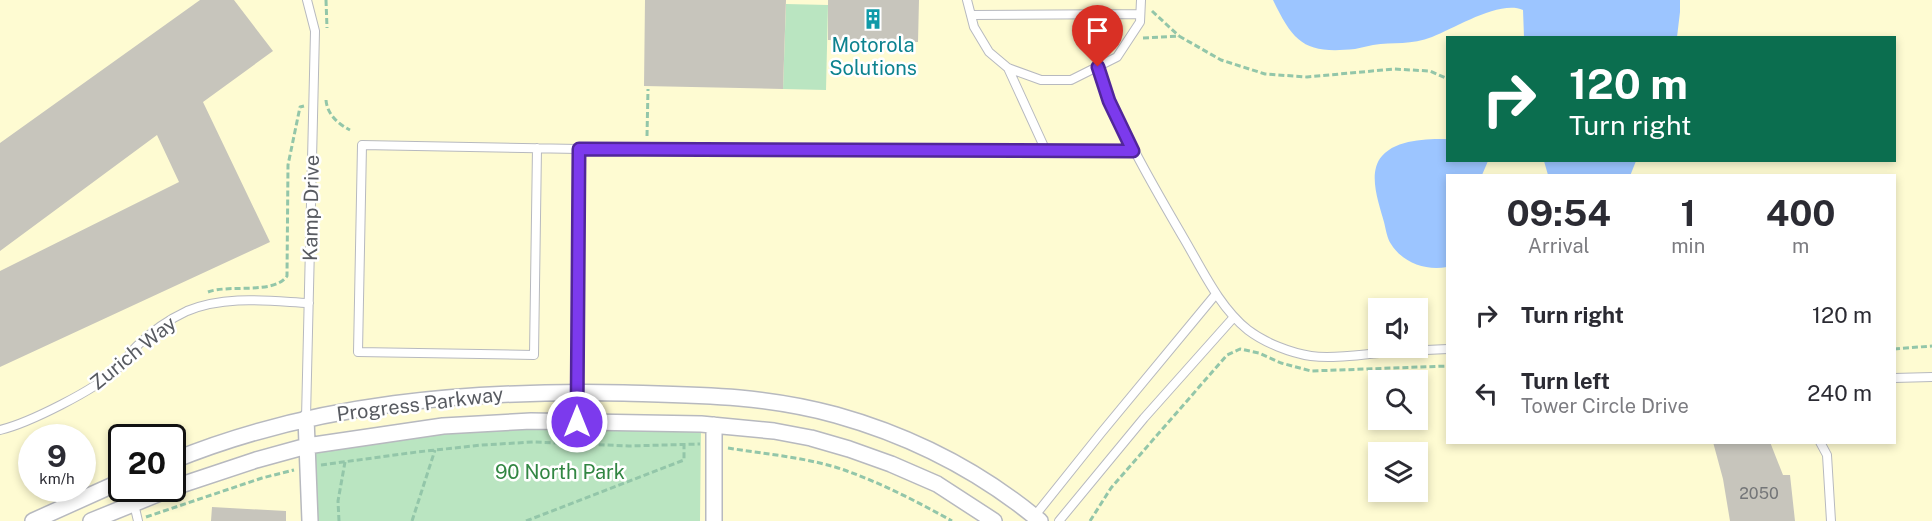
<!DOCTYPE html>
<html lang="en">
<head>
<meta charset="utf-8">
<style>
  :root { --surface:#fff; --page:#f2f2f3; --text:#2b2b33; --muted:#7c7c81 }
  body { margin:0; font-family:"Public Sans",sans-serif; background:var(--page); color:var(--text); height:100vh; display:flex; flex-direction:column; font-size:22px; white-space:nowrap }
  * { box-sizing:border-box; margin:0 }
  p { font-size:20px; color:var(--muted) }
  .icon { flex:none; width:33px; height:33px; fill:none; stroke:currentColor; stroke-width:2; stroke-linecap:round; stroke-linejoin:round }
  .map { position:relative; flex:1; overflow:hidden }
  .panel { position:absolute; left:1446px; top:174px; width:450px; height:270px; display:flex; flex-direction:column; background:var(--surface); border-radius:0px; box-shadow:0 3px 9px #0003 }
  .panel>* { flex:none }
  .guide { position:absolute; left:1446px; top:36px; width:450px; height:126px; border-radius:0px; box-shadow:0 3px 9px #0003; background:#0b6e4f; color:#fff; overflow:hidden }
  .buttons { position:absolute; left:1368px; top:298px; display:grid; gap:12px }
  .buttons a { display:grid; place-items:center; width:60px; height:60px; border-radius:0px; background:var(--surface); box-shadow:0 3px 9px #0003; font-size:30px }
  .speed { position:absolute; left:18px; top:424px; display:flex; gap:12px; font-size:30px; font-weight:700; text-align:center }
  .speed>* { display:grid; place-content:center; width:78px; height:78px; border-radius:50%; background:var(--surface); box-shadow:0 3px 9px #0003; line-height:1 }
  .speed small { font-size:15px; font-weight:400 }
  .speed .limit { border:3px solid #111; border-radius:9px; background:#fff; color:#111 }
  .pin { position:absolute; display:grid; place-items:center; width:51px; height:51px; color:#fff; margin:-62px -26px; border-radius:50% 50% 50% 0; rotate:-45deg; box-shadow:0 0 6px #0007 }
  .pin .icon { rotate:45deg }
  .me { position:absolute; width:66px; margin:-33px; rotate:0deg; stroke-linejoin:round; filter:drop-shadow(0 0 4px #0008) }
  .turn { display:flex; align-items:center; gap:21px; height:126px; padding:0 24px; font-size:27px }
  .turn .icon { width:78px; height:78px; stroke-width:2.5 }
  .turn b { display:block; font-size:42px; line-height:51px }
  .eta { display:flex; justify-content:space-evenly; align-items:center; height:102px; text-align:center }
  .eta b { font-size:36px; font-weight:700; line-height:42px }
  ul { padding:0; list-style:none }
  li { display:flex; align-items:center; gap:18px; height:78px; padding:0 24px }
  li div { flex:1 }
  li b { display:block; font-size:22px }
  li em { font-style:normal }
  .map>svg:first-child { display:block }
  .commercial { fill:#fefbd2; fill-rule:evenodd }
  .green { fill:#bae5c1 }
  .water { fill:#9cc5ff }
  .building { fill:#c7c5bc }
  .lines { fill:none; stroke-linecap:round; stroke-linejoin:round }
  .lane-casing { stroke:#b7b9bf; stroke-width:10 }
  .street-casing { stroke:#b7b9bf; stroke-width:18 }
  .path { stroke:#93c6a9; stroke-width:3; stroke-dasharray:6 3; stroke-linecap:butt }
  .lane { stroke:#fff; stroke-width:8 }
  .street { stroke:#fff; stroke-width:15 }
  .route-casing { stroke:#51269a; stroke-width:15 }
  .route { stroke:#7c3aed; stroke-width:10 }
  .labels { text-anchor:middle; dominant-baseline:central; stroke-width:5; stroke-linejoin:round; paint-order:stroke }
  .number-label { font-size:16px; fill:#747678 }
  .culture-label { font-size:20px; fill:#0d838f; stroke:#fff }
  .street-label { font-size:20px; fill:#585b61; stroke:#fff }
  .park-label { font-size:20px; fill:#328643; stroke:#fff }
</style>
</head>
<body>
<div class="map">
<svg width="1932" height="521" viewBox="0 0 1932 521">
  <rect width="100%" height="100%" fill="#ecebdf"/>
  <!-- commercial -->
  <path class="commercial" d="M0,0h1932v521h-1932zM1448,38h446v122h-446zM1448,176h446v266h-446zM1378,309h40v39h-40zM1378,381h40v39h-40zM32,438h50v51h-50zM122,438h50v51h-50zM1378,453h40v39h-40z"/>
  <!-- green -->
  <path class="green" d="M786,4l42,1 -2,85 -43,-1z
    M701,424l-1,97h-390l-3,-75 136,-20z"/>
  <!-- water -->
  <path class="water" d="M1273,0h407v12l-3,25h-153l-1,-27c-24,-10 -67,18 -91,27 -20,8 -39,5 -59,8 -6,1 -12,3 -18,4 -49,5 -61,-5 -82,-49z
    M1447,139l1,21 40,1 -6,14 -34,1 -1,91c-21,4 -44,-4 -56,-23 -4,-6 -5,-14 -7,-22 -5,-19 -17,-49 -2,-66 15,-17 45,-17 65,-17z
    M1544,161h-1h93l-6,15 -82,-1z"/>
  <!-- building -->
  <path class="building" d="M200,0h34l39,51 -70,51 67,140 -270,125v-96l179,-89 -22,-47 -157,116v-108z
    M645,0h141l-3,89 -139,-3z
    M828,0h91l-1,42 -90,-2z
    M1713,442h57l13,33h7l5,46h-65l-7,-42z
    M212,507l74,4v10h-75z"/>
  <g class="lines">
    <!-- lane casing -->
    <g class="lane-casing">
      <path id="lane" d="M967,0l7,27 15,25 19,16 33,12h30l46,-23 23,-35 1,-22
        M971,15l169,-1
        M1098,67c21,61 53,115 85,170 19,32 36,70 65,93 17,13 43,23 63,26 22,3 46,-1 68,-3 23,-2 46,-3 69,-4
        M1008,68l38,83
        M537,148l-3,207 -176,-3 4,-207c72,1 144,2 217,4l510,3 44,-1
        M1894,378l38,-1
        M306,418l9,-387 -8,-31
        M577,422l2,-273
        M0,430c29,-7 95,-40 117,-61 8,-7 13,-17 21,-24 13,-13 32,-26 49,-34 39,-16 81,-10 122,-8
        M1820,442l7,13 4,66
        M134,504l4,17
        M1033,518l68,-85 115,-139
        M1059,521l85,-103 90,-101"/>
    </g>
    <!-- street casing -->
    <g class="street-casing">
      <path id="street" d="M306,418l4,103
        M714,425v96
        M172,461c144,-59 298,-71 452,-68 73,2 140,2 212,22 75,21 144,56 204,106
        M172,488l84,-28 51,-14 136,-20 88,-5 170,3 73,7 37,7 38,11 42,15 46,20 57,37
        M33,521l89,-40
        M91,521l79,-32"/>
    </g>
    <!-- path -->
    <path class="path" d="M326,0l1,28
      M1152,11l27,25
      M1143,38l36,-2 42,24 44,14 42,3 87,-8 36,2 18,8
      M326,100c1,14 12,24 24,30
      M647,136l1,-47
      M208,292c21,-8 66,3 79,-16l1,-111 12,-58 4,-1
      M1894,349l38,-3
      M728,448c37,6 84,10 119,23 36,13 71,31 105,50
      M321,465l96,-13 65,-7 51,-3 96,4 71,-2
      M146,517l116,-39 32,-8
      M339,521l-1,-20 7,-39
      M412,521l23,-71
      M526,521l158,-61v-15
      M1090,521l21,-33 116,-133 13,-6 19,4 22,10 30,8 137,-5"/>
    <!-- lane -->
    <use href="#lane" class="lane"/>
    <!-- street -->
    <use href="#street" class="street"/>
  </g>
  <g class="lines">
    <!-- route casing -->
    <g class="route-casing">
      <path id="route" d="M577,422l2,-273 554,2 -24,-50 -11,-34"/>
    </g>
    <!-- route -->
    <use href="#route" class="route"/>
  </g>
  <!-- icons -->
  <defs>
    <g id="building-bare" transform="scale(1.62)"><path d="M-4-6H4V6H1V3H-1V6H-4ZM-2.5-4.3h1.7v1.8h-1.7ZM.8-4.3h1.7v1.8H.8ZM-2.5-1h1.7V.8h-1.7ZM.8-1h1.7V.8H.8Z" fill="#0f9aa8" stroke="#fff" stroke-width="2.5" paint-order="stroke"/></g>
  </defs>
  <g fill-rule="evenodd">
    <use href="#building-bare" x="873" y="19"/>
  </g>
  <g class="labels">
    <!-- number labels -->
    <g class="number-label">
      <text x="1759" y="493">2050</text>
    </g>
    <!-- culture labels -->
    <g class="culture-label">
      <text x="873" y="45">Motorola<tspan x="873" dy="23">Solutions</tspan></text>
    </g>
    <!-- street labels -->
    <g class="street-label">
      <text transform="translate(311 208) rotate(-89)">Kamp Drive</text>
      <text transform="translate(133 353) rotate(-39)">Zurich Way</text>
      <text transform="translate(420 404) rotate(-7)">Progress Parkway</text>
    </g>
    <!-- park labels -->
    <g class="park-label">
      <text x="560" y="472">90 North Park</text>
    </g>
  </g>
</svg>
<div class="buttons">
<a><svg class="icon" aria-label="sound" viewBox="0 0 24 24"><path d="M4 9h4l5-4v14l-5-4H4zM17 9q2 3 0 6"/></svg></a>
<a><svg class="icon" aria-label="search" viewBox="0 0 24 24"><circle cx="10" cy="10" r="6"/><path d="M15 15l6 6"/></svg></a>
<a><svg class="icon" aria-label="layers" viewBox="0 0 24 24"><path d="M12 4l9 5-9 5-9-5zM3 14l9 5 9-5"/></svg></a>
</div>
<div class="speed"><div>9<small>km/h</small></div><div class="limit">20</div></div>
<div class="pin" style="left:1098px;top:67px;background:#d93025"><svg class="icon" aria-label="arrive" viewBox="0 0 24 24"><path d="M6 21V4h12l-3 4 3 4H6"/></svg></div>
<svg class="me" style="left:577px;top:422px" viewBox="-20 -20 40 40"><circle r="17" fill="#7c3aed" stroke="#fff" stroke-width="3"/><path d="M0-11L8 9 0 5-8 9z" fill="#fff"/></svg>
<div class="guide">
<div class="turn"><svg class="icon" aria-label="right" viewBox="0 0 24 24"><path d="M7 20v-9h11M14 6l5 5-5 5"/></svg><div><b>120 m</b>Turn right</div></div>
</div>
<section class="panel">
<div class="eta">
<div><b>09:54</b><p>Arrival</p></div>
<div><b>1</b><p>min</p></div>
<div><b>400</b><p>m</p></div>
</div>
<ul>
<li><svg class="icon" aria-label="right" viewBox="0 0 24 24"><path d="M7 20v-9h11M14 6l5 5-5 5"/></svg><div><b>Turn right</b></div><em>120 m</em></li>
<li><svg class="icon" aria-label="left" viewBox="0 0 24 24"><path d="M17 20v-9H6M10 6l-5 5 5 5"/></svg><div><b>Turn left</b><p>Tower Circle Drive</p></div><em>240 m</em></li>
</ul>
</section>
</div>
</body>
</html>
